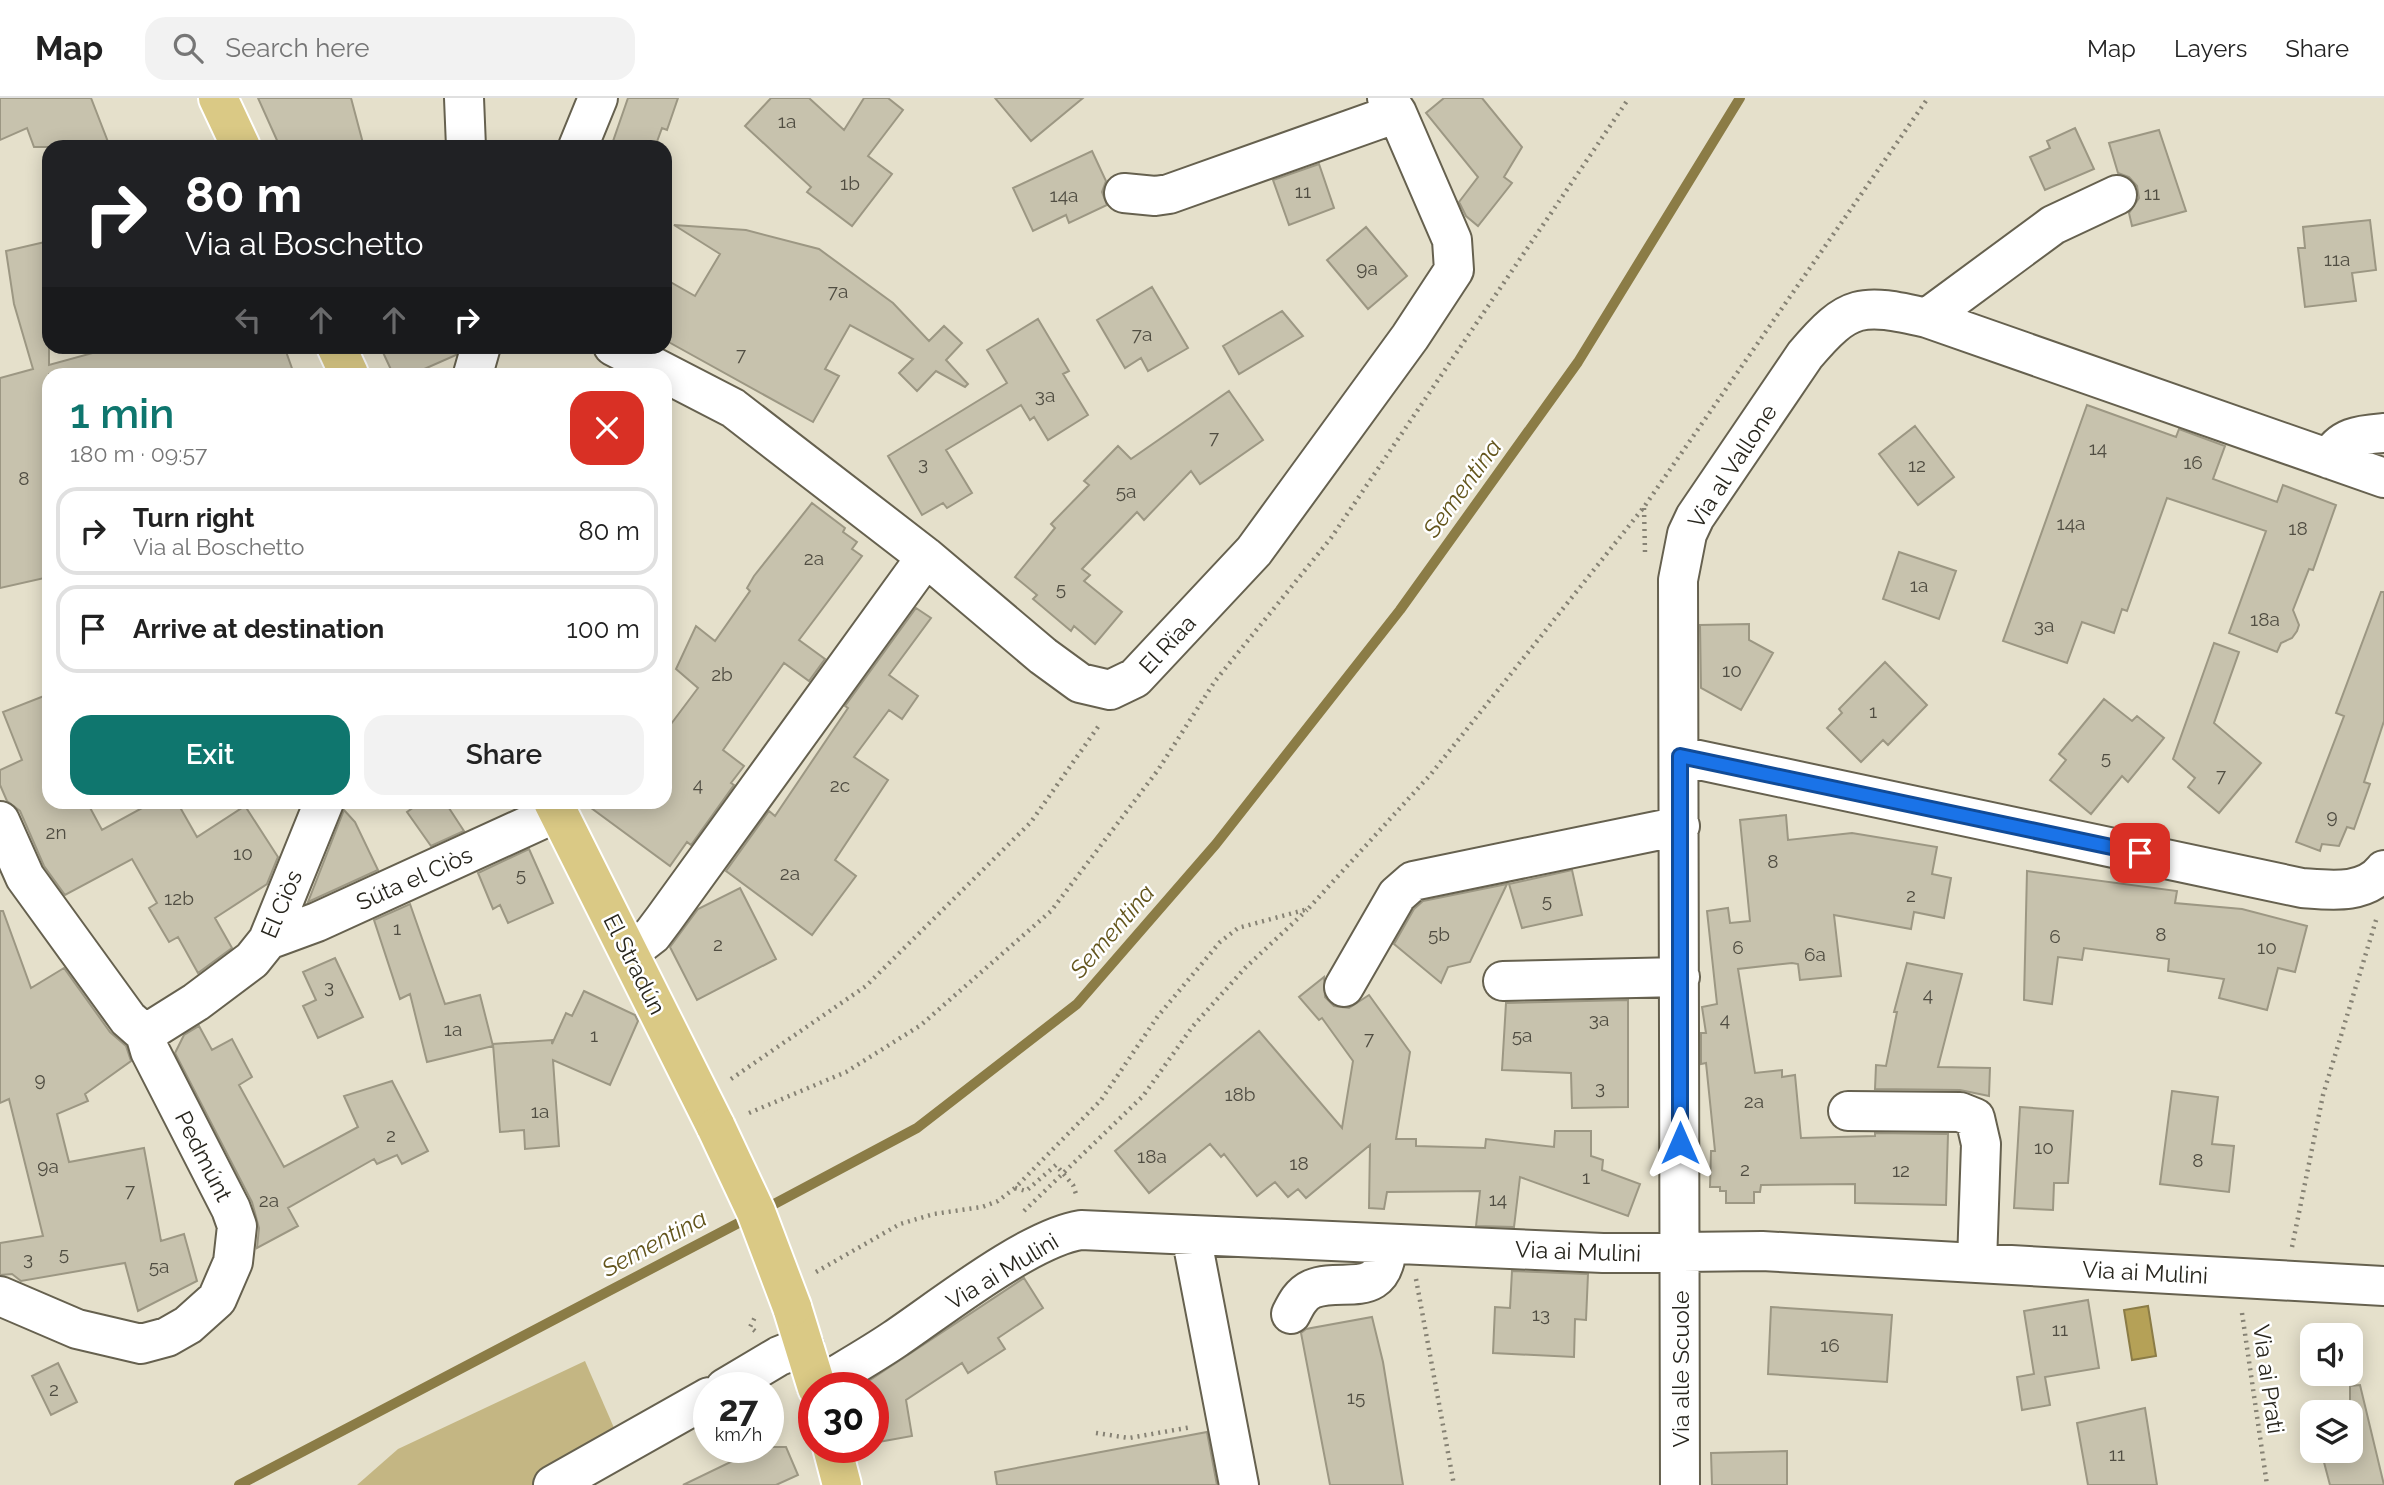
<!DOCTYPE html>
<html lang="en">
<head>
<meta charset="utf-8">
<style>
  :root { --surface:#fff; --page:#f2f2f2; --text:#222; --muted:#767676; --line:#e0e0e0; --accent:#0f766e }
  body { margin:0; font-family:Raleway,sans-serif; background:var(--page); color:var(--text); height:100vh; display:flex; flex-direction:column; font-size:26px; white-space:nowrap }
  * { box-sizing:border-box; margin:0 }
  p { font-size:23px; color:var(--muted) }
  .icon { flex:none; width:38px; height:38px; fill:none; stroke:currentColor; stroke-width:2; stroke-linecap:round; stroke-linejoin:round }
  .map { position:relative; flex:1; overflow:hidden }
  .panel { position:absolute; left:42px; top:270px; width:630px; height:441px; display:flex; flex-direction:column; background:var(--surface); border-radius:21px; box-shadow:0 4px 18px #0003 }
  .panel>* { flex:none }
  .top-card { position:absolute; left:42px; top:42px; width:630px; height:214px; border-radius:21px; box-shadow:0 4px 18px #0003; background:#202124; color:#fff; overflow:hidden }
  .buttons { position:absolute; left:2300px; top:1225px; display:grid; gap:14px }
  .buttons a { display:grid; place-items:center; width:63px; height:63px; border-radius:14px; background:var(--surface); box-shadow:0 4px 18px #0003; font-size:35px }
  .speed { position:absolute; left:693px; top:1274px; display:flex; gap:14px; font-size:35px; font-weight:700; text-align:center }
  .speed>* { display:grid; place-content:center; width:91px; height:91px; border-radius:50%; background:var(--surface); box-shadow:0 4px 18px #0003; line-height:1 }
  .speed small { font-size:18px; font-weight:400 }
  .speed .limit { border:10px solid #d22; background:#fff; color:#111 }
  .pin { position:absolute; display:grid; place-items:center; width:60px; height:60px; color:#fff; margin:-30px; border-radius:14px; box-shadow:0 4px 10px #0006 }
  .me { position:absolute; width:77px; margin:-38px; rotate:0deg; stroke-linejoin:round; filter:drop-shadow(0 0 5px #0008) }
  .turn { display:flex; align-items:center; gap:24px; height:147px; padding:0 28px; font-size:32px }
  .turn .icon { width:91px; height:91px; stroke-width:2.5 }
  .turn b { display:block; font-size:49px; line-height:60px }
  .lanes { display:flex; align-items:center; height:66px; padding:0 28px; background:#0003; justify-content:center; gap:35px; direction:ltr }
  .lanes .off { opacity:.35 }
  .round { display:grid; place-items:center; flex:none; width:74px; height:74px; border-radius:21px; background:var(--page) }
  .headline { display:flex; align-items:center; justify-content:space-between; height:119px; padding:0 28px }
  h1 { font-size:42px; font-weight:600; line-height:52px; color:var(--accent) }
  .action { display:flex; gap:14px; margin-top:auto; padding:14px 28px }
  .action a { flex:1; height:80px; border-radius:21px; background:var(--accent); color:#fff; font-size:28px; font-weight:600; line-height:80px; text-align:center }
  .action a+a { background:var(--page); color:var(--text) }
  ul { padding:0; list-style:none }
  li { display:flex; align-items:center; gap:21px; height:88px; margin:0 14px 10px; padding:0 14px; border:4px solid var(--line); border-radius:21px }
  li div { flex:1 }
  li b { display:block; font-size:26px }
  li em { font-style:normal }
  header { display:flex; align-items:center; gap:42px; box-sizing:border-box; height:98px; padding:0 35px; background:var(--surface); border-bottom:2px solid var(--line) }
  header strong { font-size:33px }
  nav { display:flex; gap:38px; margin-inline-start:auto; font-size:24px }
  .search { width:490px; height:63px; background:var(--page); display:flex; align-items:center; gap:18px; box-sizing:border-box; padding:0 24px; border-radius:21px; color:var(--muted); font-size:26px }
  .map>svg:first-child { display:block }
  .green { fill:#c4b683 }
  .water { fill:#b5a157; stroke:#8b7c46; stroke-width:2 }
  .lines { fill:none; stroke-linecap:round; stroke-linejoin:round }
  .stream { stroke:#8b7c46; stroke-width:10 }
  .building { fill:#c7c2ad; stroke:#9c9783; stroke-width:2 }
  .minor-casing { stroke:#66614f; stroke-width:42 }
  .major-casing { stroke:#fff; stroke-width:42 }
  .path { stroke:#868274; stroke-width:4.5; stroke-dasharray:2 5; stroke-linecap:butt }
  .minor { stroke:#fff; stroke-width:38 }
  .major { stroke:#dac985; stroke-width:38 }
  .major-bridge-casing { stroke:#fff; stroke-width:42; stroke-linecap:butt }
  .major-bridge { stroke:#dac985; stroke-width:38 }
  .route-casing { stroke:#114b97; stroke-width:18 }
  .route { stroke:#1a73e8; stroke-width:12 }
  .labels { text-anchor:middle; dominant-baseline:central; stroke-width:5; stroke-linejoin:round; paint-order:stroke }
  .number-label { font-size:19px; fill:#504d42 }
  .street-label { font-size:23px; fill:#28261e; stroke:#fff }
  .water-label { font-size:24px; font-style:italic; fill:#63551c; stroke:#fff }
</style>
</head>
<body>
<header>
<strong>Map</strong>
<div class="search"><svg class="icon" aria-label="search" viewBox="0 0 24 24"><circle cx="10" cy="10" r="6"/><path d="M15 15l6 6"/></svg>Search here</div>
<nav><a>Map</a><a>Layers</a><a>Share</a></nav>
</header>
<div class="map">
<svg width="2384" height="1387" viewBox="0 0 2384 1387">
  <rect width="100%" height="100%" fill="#e5e0cb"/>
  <!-- green -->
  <path class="green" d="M585,1263l36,83 -68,41h-196l41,-36z"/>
  <!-- water -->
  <path class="water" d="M2148,1208l8,50 -24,4 -8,-50z"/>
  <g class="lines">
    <!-- stream -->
    <path class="stream" d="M763,1112l154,-82 160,-124 139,-160 184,-234 178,-248 162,-264
      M239,1387l511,-268"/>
  </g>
  <!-- building -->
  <path class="building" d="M0,0h91l19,49h-76l-7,-19 -27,12z
    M258,0h93l13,49h-84z
    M628,0h50l-11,32 -5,-2 -7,19h-44z
    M771,0h38l35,32 20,-32h24l15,12 -35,46 24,18 -40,52 -45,-34 4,-5 -66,-61z
    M995,0h88l-52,43z
    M1444,0h38l40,49 -18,30 8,6 -34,43 -12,-10 -7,-14 19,-25 -52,-64z
    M2075,30l19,41 -49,21 -15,-33 20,-9 -3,-7z
    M2159,32l27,81 -54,15 -3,-13 10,-15 -2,-12 -8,-9 -11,-4 -9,-30z
    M1092,53l14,30 -4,11 5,13 -38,18 -3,-8 -33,16 -20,-43z
    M1319,66l15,44 -45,17 -16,-45z
    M2370,122l6,50 -24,3 4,28 -51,6 -7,-59h7l-2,-21z
    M674,127l72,5 73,19 74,54 36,38 15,-15 18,17 -16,17 22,24 -3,3 -29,-16 -19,20 -18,-18 14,-14 -63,-34 -25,44 14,7 -26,46 -148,-82v-61l30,17 25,-42z
    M1366,129l41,49 -39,33 -41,-49z
    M49,143v124l69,-19h166l10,28h-245v203l-49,11v-210l33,-9 -19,-65 -8,-53z
    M1152,189l36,61 -40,23 -7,-13 -16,10 -28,-48z
    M1282,213l21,25 -64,38 -16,-28z
    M1038,221l31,52 -6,3 25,41 -40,25 -14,-23 -4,3 -9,-15 -75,45 26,43 -25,15 -4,-5 -21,12 -34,-59 119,-73 -20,-33z
    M380,248h78l-2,9 -43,19h-20z
    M1229,293l34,49 -63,44 -9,-13 -47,49 -7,-8 -55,57 8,6 -6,6 38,31 -27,32 -21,-18 -3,5 -38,-32 4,-4 -22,-18 40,-49 -4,-4 38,-39 -5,-4 34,-35 13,13z
    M2087,307l89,32 3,-8 46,17 -12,33 64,23 6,-17 53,20 -23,65 -4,-1 -16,41 6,15 -2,6 -5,7 -11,5 -4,9 -48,-19 37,-102 -99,-33 -40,113 -5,-2 -8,24 -32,-11 -15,41 -64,-22z
    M1915,328l39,51 -36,28 -39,-51z
    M812,405l33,25 -2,4 14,10 -5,7 10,7 -63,84 26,19 -16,22 -25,-18 -61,87 21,16 -13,17 3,2 -43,60 -4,-3 -17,24 -87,-64h82v-70l33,-44 -22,-19 20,-43 19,15 35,-50 -3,-3 7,-12z
    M1899,454l57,19 -17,48 -56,-20z
    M2381,494h3v129l-20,61 6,2 -16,45 -7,-2 -8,19 -17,-2 -2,7 -24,-9 48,-126 -8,-3z
    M916,510l15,10 -42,57 29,21 -16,23 -13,-9 -35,47 34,23 -53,80 21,16 -44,59 -86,-64 43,-60 6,5 73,-108 -3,-2z
    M1749,526v16l24,13 -32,57 -40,-22 -1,-63z
    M2214,545l25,9 -25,71 47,40 -42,50 -31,-26 7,-9 -22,-19z
    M1885,564l42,43 -39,40 -5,-5 -22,22 -34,-34 15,-15 -3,-4z
    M49,596v108h38l15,28 51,-28h24l20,35 48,-31 33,51 -11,27 -52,34 17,30 -34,25 -20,-36 -9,5 -20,-34 8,-5 -25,-44 -67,36 -21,-29 -24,-55 -13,-10 -7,-16v-15l22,-10 -19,-48z
    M2104,601l28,22 5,-5 27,22 -36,44 -6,-6 -31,38 -41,-34 16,-20 -7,-6z
    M421,704h24l19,29 -33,15 -24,-34z
    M344,712l11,12 23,48 -70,32z
    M1786,717l2,25 64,-7 85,14 -5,27 19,4 -7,40 -30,-6 -3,17 -77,-14 7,61 -41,4 -2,-16 -6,-1 -54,6 17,104 27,-3v7l13,-2 6,63 74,-2v-3l73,1 -2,71 -91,-2v-19l-94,1 -1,7h-6v11h-28v-12h-6v-4h-10l1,-36h4l-9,-88 -5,1v-31h5l-4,-26 15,-3 -10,-93 21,-3 2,15 20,-2 -10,-101z
    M529,751l24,54 -45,20 -8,-18 -7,4 -15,-36z
    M1572,772l10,45 -60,13 -13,-44z
    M2027,773l150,20 -2,12 67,6 65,17 -12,46 -17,-4 -11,42 -48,-12 5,-19 -56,-8 1,-12 -85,-11 -2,12 -24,-3 -6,47 -28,-4z
    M1507,786l-37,78 -22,5 -7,16 -47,-39 20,-35 9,-8z
    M740,790l36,71 -79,41 -27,-53 28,-38z
    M410,806l35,100 35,-9 13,51 -66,16 -17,-68 -10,5 -26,-79z
    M0,813h3l28,77 33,-20 46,64 16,14 5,15 -46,33 3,7 -31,13 12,48 75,-14 17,93 23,-7 13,47 -59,30 -13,-48 -104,18 -9,-7 -12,1v-32l43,-7 -34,-137 -9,4z
    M335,860l28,59 -45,21 -15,-32 13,-6 -13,-28z
    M1907,865l55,11 -24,93 52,1 -1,28 -29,-6 -85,-1 1,-24 10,1 11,-54h-3z
    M1324,879l1,20 9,9 15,2 20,-13 41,57 -14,87h20v7l69,2 1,-9 68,8 1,-16h36v25l12,4 -1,10 38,14 -12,32 -108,-39 -6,50 -38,-1 4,-35 -93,1 -3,17 -15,-1 1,-63 -64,53 -8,-9 -10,8 -13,-15 -18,14 -33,-42 -3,3 -11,-13 -61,49 -34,-42 144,-120 83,97 11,-67 -31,-43 -3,2 -20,-23z
    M584,893l51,24 3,6 -28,64 -57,-25 6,86 -34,3 -1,-19 -24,2 -7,-88 59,-4v4l14,-31 6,3z
    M1628,902v107l-56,1 -1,-35 -69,-3 4,-67z
    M199,928l13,24 20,-11 20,38 -13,8 45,82 74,-40 -14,-31 48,-15 36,70 -26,13 -5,-9 -20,9 -3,-5 -86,49 10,18 -41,22 2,-20 -7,-26 -77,-149 9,-18z
    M2172,993l46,6 -6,47 22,2 -5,46 -69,-8z
    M2020,1009l53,4 -5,72h-14l-1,27 -39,-2z
    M1512,1173l76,3 -2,46 -11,-1 -1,38 -81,-4 2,-46 15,1z
    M1024,1180l19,30 -45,30 7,11 -37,24 -6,-10 -56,37 6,36 -39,7v-55h-15z
    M2088,1202l11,68 -54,9 5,28 -28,5 -5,-33 17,-3 -10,-63z
    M1771,1209l121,8 -5,67 -119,-8z
    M1372,1219l11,45 20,123h-73l-29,-152 5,-4z
    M58,1265l19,39 -26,13 -19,-39z
    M2360,1287l24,100h-54l-9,-34h29v-65z
    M2145,1310l12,77h-69l-11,-62z
    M1207,1334l10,53h-220l-2,-13z
    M735,1349h51l12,28 -22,10h-93l56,-27z
    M1787,1353v34h-75l-1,-32z"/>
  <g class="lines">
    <!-- minor casing -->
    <g class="minor-casing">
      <path id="minor" d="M464,0l2,49
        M578,49l20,-49
        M1124,95l31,3 14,-2 228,-81
        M1927,220l126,-93 64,-30
        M613,248l120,62 193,149 117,99 37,27 30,7 25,-12 119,-127 156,-214 44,-67 -2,-30 -55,-127 -10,-15
        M473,276l8,-28
        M2329,361c12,-23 31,-24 55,-26
        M1680,658l622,132c28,2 63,7 82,-18
        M0,723l25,56 103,142 17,15 5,17 81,158 6,17 -4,36 -16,37 -29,26 -21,12 -26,7 -64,-15 -77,-33
        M268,842l49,-18 241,-110
        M630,854l22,-17 12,-16 262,-362
        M1503,883l177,-4
        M1344,889l53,-92 16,-14 267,-55
        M145,936l51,-32 56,-42 16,-20 56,-138
        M1848,1013l112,1 15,6 6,26 -4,119
        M1191,1137l48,250
        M1291,1216c5,-10 10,-20 21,-25 31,-13 73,14 75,-45
        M817,1289c26,-16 53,-31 78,-48 46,-31 134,-101 186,-109l522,23 159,-2 622,35
        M725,1290l54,-32 25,-10
        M553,1387l156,-88
        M1680,1387l-2,-905 9,-46 8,-17 110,-162c44,-52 56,-52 122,-37l457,160"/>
    </g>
    <!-- major casing -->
    <g class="major-casing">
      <path id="major" d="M218,0l23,49
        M336,248l13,28
        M553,704l163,325
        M792,1209l25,81
        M832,1349l10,38"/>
    </g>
    <!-- path -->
    <path class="path" d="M1644,410l1,44
      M731,981l135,-93 165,-164 69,-98
      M749,1015l97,-41 75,-47 130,-114 107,-141 57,-89 116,-143 298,-440
      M1015,1090l11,3 30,-26 17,20 4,12
      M1024,1113l119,-115 50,-70 52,-58 62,-58
      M2292,1149l31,-152 54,-178
      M816,1174l84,-48 34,-10 48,-7 16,-6 17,-13 86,-88 57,-84 62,-74 18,-14 70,-19 123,-135 213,-267 284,-409
      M1416,1181l38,206
      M2242,1215l25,172
      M755,1233l-5,-4 6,-12
      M1096,1335l33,5 63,-11"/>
    <!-- minor -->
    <use href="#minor" class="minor"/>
    <!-- major -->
    <use href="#major" class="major"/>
    <!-- major-bridge casing -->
    <g class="major-bridge-casing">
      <path id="major-bridge" d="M716,1029l40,85 36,95"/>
    </g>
    <!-- major-bridge -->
    <use href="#major-bridge" class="major-bridge"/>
  </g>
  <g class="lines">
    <!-- route casing -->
    <g class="route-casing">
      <path id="route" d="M1680,1045v-387l460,97"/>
    </g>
    <!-- route -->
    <use href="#route" class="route"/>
  </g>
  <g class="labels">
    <!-- number labels -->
    <g class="number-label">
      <text x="787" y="23">1a</text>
      <text x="850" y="85">1b</text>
      <text x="1303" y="93">11</text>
      <text x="2152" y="95">11</text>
      <text x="1064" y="97">14a</text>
      <text x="2337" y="161">11a</text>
      <text x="1367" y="170">9a</text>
      <text x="838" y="193">7a</text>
      <text x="1142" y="236">7a</text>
      <text x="741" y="256">7</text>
      <text x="1045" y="297">3a</text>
      <text x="1214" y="339">7</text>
      <text x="2098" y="350">14</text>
      <text x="2193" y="364">16</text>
      <text x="923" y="365">3</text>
      <text x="1917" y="367">12</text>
      <text x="24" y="380">8</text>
      <text x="1126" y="393">5a</text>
      <text x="2071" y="425">14a</text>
      <text x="2298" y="430">18</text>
      <text x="814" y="460">2a</text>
      <text x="1919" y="487">1a</text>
      <text x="1061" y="490">5</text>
      <text x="2265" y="521">18a</text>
      <text x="2044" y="527">3a</text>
      <text x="1732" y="572">10</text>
      <text x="722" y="576">2b</text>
      <text x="1873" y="613">1</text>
      <text x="2106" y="659">5</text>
      <text x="2221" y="677">7</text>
      <text x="698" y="686">4</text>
      <text x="840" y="687">2c</text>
      <text x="2332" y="718">9</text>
      <text x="56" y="734">2n</text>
      <text x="243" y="755">10</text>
      <text x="1773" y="763">8</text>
      <text x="790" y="775">2a</text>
      <text x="521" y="776">5</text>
      <text x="1911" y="797">2</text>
      <text x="179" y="800">12b</text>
      <text x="1547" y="802">5</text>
      <text x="397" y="830">1</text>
      <text x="1439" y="836">5b</text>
      <text x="2161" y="836">8</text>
      <text x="2055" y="838">6</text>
      <text x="718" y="846">2</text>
      <text x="1738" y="849">6</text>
      <text x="2267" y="849">10</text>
      <text x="1815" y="856">6a</text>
      <text x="329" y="888">3</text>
      <text x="1928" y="896">4</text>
      <text x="1599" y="921">3a</text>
      <text x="1725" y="921">4</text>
      <text x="453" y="931">1a</text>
      <text x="594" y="937">1</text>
      <text x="1522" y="937">5a</text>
      <text x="1369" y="940">7</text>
      <text x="40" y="981">9</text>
      <text x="1600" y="989">3</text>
      <text x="1240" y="996">18b</text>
      <text x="1754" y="1003">2a</text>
      <text x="540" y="1013">1a</text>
      <text x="391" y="1037">2</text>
      <text x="2044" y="1049">10</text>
      <text x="1152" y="1058">18a</text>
      <text x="2198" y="1062">8</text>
      <text x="1299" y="1065">18</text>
      <text x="48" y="1068">9a</text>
      <text x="1745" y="1071">2</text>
      <text x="1901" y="1072">12</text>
      <text x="1586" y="1079">1</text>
      <text x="130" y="1092">7</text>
      <text x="1498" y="1101">14</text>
      <text x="269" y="1102">2a</text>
      <text x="64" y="1155">5</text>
      <text x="28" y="1160">3</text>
      <text x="159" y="1168">5a</text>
      <text x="1541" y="1216">13</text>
      <text x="2060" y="1231">11</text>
      <text x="1830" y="1247">16</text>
      <text x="54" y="1291">2</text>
      <text x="1356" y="1299">15</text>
      <text x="2117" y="1356">11</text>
    </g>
    <!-- street labels -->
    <g class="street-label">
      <text transform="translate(1732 368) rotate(-57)">Via al Vallone</text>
      <text transform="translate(1167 546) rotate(-47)">El Rïaa</text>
      <text transform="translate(414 780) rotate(-24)">Súta el Ciòs</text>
      <text transform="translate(281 806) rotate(-67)">El Ciòs</text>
      <text transform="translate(635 866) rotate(63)">El Stradún</text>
      <text transform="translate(204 1058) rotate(63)">Pedmúnt</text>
      <text transform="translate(1578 1153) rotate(2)">Via ai Mulini</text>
      <text transform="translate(1002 1173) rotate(-31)">Via ai Mulini</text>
      <text transform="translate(2145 1174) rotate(3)">Via ai Mulini</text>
      <text transform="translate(1680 1271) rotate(-90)">Via alle Scuole</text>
      <text transform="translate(2269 1281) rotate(82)">Via ai Prati</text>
    </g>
    <!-- water labels -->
    <g class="water-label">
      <text transform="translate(1462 390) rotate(-54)">Sementina</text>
      <text transform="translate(1112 833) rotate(-49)">Sementina</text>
      <text transform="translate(654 1145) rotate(-28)">Sementina</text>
    </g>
  </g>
</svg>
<div class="buttons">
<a><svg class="icon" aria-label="sound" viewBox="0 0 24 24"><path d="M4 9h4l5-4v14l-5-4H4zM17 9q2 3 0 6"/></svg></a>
<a><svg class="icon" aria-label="layers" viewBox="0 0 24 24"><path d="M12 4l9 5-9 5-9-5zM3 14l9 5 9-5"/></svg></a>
</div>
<div class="speed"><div>27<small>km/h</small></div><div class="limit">30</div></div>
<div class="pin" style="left:2140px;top:755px;background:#d93025"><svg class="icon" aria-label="arrive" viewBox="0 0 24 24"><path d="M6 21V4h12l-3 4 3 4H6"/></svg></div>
<svg class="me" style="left:1680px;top:1045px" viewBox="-20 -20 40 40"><path d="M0-17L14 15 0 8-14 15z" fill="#1a73e8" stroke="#fff" stroke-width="4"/></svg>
<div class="top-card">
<div class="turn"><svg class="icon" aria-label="right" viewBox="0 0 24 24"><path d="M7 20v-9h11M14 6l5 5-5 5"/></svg><div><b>80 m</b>Via al Boschetto</div></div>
<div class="lanes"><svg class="icon off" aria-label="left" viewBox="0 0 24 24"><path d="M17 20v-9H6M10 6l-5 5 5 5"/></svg><svg class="icon off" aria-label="ahead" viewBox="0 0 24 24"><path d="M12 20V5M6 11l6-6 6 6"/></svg><svg class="icon off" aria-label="ahead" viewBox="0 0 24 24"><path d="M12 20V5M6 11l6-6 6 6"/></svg><svg class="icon" aria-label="right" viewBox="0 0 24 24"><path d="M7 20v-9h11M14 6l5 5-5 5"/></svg></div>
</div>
<section class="panel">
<div class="headline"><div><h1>1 min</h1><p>180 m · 09:57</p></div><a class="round" style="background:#d93025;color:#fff"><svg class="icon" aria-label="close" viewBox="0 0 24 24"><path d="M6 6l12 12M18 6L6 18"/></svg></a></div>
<ul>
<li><svg class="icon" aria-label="right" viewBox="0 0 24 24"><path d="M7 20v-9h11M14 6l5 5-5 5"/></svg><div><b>Turn right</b><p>Via al Boschetto</p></div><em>80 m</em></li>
<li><svg class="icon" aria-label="arrive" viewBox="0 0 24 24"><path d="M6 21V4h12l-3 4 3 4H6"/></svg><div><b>Arrive at destination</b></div><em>100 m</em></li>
</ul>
<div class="action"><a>Exit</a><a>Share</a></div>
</section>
</div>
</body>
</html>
